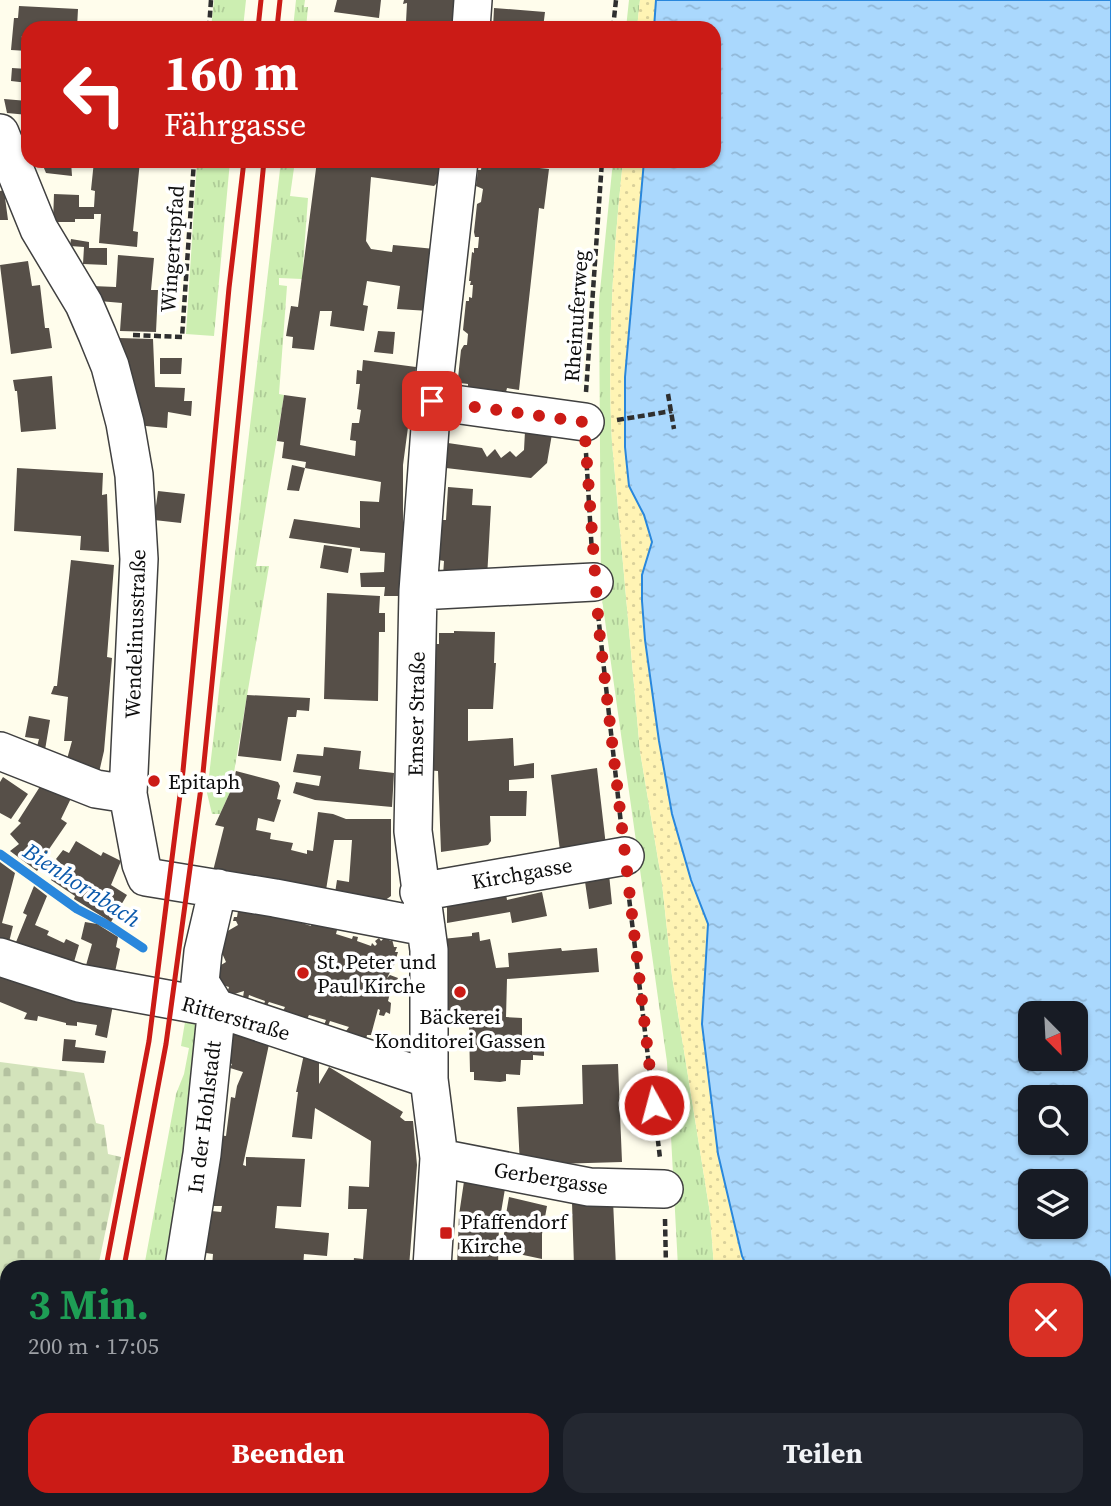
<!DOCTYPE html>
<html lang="de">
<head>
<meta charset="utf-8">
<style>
  :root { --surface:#171b24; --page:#242831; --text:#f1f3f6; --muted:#9ea1a6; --accent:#cb1b16 }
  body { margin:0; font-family:"Source Serif 4",serif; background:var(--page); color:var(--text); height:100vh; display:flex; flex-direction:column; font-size:26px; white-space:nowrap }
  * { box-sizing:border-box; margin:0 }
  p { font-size:23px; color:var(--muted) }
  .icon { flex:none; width:38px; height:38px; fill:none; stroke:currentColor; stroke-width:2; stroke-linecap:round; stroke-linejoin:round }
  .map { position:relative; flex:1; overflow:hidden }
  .panel { position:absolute; left:0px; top:1260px; width:1111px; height:247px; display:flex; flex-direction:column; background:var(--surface); border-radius:21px 21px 0 0; box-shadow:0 2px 5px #0004 }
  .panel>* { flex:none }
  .top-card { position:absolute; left:21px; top:21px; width:700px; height:147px; border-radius:21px; box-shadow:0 2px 5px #0004; background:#cb1b16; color:#fff; overflow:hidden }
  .needle { width:46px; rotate:156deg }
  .tools { position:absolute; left:1018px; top:1001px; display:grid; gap:14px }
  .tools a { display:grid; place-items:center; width:70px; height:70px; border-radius:14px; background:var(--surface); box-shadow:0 2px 5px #0004; font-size:35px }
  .pin { position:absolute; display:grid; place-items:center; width:60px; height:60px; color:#fff; margin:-30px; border-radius:14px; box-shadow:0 4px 10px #0006 }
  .me { position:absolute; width:77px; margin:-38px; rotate:353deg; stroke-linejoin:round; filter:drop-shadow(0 0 5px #0008) }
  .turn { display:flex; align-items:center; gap:24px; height:147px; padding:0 28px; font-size:32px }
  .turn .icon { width:91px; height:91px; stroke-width:2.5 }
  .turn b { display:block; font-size:49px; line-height:60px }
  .round { display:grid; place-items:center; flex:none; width:74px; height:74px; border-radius:21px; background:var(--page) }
  .summary { display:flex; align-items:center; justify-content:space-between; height:119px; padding:0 28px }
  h1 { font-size:42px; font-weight:700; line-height:52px; color:#1e9e55 }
  .cta { display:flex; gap:14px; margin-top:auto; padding:14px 28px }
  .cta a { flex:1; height:80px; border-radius:21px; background:var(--accent); color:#fff; font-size:28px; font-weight:700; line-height:80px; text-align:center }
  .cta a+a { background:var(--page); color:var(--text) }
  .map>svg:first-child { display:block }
  .grass { fill:url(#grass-tufts) }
  .sand { fill:url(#sand-dots) }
  .cemetery { fill:url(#cemetery-stones) }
  .water { fill:url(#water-ripples); stroke:#2987dc; stroke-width:2; fill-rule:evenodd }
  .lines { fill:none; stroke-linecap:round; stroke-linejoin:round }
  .stream { stroke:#2987dc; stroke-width:9 }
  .building { fill:#564f48 }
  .minor-casing { stroke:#404040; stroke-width:40 }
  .path { stroke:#2f2f2f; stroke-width:4.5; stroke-dasharray:7 3.5; stroke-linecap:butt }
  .minor { stroke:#fff; stroke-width:37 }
  .rail { stroke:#cb1b16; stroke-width:5 }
  .route { stroke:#cb1b16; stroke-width:12; stroke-dasharray:0 21.6 }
  .poi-dot { fill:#cb1b16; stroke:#fff; stroke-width:2.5 }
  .labels { text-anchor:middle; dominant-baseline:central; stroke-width:7; stroke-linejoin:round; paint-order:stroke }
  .street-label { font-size:21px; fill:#0d0d0d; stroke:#fff }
  .poi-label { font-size:21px; fill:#0d0d0d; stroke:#fff; text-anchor:start }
  .water-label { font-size:23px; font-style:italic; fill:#0958ab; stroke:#fff }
</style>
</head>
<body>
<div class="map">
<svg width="1111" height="1506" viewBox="0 0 1111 1506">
  <defs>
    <pattern id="grass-tufts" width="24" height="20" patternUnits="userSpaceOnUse" patternTransform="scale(1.75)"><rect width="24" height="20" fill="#cceeb1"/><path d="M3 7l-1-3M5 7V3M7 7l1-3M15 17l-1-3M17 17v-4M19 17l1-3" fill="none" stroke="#aecb97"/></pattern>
    <pattern id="sand-dots" width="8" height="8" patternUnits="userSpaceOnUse" patternTransform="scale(1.75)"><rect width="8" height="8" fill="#fff4b4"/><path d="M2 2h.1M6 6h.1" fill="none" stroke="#d9d09a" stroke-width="1.8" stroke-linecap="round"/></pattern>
    <pattern id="cemetery-stones" width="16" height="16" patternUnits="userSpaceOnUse" patternTransform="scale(1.75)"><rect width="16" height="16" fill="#d3e3bb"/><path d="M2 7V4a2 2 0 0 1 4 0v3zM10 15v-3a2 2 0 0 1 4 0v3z" fill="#b4c2a0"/></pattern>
    <pattern id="water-ripples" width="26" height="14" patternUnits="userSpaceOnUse" patternTransform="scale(1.75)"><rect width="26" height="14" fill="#aad8fd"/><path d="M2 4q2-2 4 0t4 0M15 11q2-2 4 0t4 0" fill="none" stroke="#91b8d8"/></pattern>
  </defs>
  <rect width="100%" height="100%" fill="#fffdec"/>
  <!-- grass -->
  <path class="grass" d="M214,0h32l-3,28h-32z
    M296,0h9l-1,7h4l-2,21h-13z
    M629,0h11l-3,28h-11z
    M197,161h33l-16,175 -28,-2z
    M281,161h14l-5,35 18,2 -6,81 -23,-1v7l8,1 -8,108 5,1 -28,171h13l-38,224 -11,24h-8l-5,-21z
    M613,161h10c-10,93 -16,188 -11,281l28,309 22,132 10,93 38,237 4,54h-36l-11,-205 -66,-470 -2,-291z
    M185,1022l18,1 -32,244h-27l32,-173 8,-20 5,-26 -8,-2z
    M95,1500h40l-1,6h-40z"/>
  <!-- sand -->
  <path class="sand" d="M640,0h16l-2,28h-17z
    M623,161h21l-19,216 -1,43 5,66 15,29 8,27 -10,33v26l3,39 27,174 36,110 -6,100 40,232 5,11h-33l-4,-54 -38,-237 -10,-93 -22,-132 -28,-309c-5,-93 1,-188 11,-281z"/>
  <!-- cemetery -->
  <path class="cemetery" d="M0,1062l84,11 12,50 8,2 4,29 13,3 -23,110h-91v233h42l-1,6h-48z"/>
  <!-- water -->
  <path class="water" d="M656,0h455v1506h-370l2,-6h361v-233h-357l-5,-11 -24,-102 -16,-130 6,-100 -17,-44 -19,-66 -13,-73 -14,-101 -3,-39v-26l10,-33 -8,-27 -15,-29 -4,-39v-70l19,-216h70v-133h-60zM1031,1013h45v46h-45zM1031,1097h45v46h-45zM1031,1181h45v46h-45z"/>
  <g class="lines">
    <!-- stream -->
    <path class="stream" d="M0,854l77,55 33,17 33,22"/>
  </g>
  <!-- building -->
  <path class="building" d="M337,0h44l-2,18 -45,-6z
    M404,0h51l-2,22h-47l1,-19 -4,1z
    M19,6l59,3 -1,19h-49v7l-7,2 7,1v13l-17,-1 3,-32h4z
    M494,8l51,4 -2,16h-50z
    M12,68l16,1v14l-17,-2z
    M4,99l24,2v14l-21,-2z
    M41,161h30l1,15 -26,-3z
    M94,161h46l-7,70 5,1 -1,15 -38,-4 2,-29h-7v5h-19v3h-22l1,-28 25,1v12h15l1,-16 -4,-1z
    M317,161h124l-3,21 -4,4 -63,-9 -5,64 5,8 21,3 1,-7 42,4 -6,62 -32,-2 3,-23 -33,-5 -4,24 5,1 -4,25 -34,-5 2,-15h-12l-6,39 -22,-2 1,-11 -7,-1 5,-30 7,1z
    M482,162l67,7 -5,40 -5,-1 -20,182 -12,-2 -1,4 -38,-4v-4l-8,-1v-5h-2l3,-28 3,-5h3l1,-11 -5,-4 3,-29h3v-4l3,1 1,-13h-3l1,-4h-2l3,-29 2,1v-5h4l1,-11h-4l-1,-5 3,-28 4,-2 2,-13 -7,-3 2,-16h3z
    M4,190l4,30h-8v-29z
    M71,239l18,3v6h18v17l-24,-1 1,-17 -14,-1z
    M118,255l36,3 -3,32h7l-2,42 -36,-1 2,-28 -23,-2 -7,-15 24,1z
    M28,261l4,25 8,-1 5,43h4l3,20 -41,6 -11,-89z
    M378,331l17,1 -2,22 -19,-2z
    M119,338l34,1 2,48 30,1 -1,13h8l-1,15 -23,-4 -1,16 -32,-3 -14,-52z
    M160,358h22l-1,16h-21z
    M363,360l53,7 -13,98v131h-19l1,-9h-24l-1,-14 24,-1 1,-19 -25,-2v-3l-71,-10 5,-19 66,9v-27l19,1 2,-20 -76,-14 1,-6 -24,-4 2,-16 -7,-1 7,-46 22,3 -6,47 55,11 1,-15 -6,-1 2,-17h7l2,-13 -4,-1 3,-25h-4l1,-14 5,1z
    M52,376l4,53 -35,3 -4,-41h-2l-2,-11z
    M525,431l27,3 -5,29 -16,15 -85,-10 2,-25 34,5 5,9 8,-8 6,9 9,-7 6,6 8,-7z
    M292,465l13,3 -6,23 -12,-1z
    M17,468l86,5 -1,22 5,-1 2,58 -29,-2 1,-14 -67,-5z
    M448,487l25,2 -1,16 19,1 -4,72 -44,-2 1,-15 -5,-1 2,-40h5z
    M158,491l27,3 -4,29 -27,-3z
    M324,545l28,4 -4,24 -28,-5z
    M71,560l43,5 -7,92 5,1 -3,35 -5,58 -7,30 -33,-11 8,-29h-8l4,-44 -17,-3 3,-8h3z
    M327,593l53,3 -1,17h6v19h-6l-1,69 -54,-2z
    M454,631l41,1 -1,31h2l-3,46h-25v32l45,-3 1,28 20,-3v15l-25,2v11h18l-1,25h-36l1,25 -3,4 -47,7 -3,-81 -13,-1 9,-126h5v-11h15z
    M247,695l63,3 -1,13 -12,-1 -1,7h-8l-7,44 -43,-5z
    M29,716l21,4 -7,42 -9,-4 5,-19 -14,-2z
    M324,747l37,4 -2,18 35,4 -2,34 -77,-7 -22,-7 3,-11 23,4 2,-10 -28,-4 4,-18 26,2z
    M597,768l9,78 -46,5 -9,-76z
    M236,771l42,11 2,4 -3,13 4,1 -7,22 -16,-4 -2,12 15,3 -1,6 23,4 -2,7 16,4v-4l6,1 5,-39 15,2 13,5h45v77l-7,5 -49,-8 2,-13 12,2 3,-42h-18l-8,50 -113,-19 11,-44 -9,-2 16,-35z
    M48,774l28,14 -15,31 6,4 -22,32 3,2 -11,14 -27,-20 9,-7 -9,-10 11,-11 -3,-2z
    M3,777l25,17 -17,25 -11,-6v-31z
    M76,841l25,15 2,-4 18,9 -10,24 16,10 -16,27 -37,-23 1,-3 -24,-16 10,-16 -5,-5 7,-9 6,3z
    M0,862l15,11 -13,50 11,3 -6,24 -7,-2z
    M608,864l4,40 -23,5 -6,-41z
    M34,886l13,10 -12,29 14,6 -2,4 17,8 2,-4 13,6 -8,27 -59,-20 15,-37 -4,-2z
    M505,888l2,12 35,-8 5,24 -35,7 -2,-11 -63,11v-22z
    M236,909l21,1 5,5 3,-2 32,4 -1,4 15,5 1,-4 25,8 -1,4 16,5 1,-3 5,1 -1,4 14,5 1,-3 3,3 2,-2 -2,-3 4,-3 2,3 3,-3 7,3 1,-2 2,8h3l-2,5h3l-6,20h-2l-3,6 3,-3 8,3 -2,4 4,1 -2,7 -3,-1 -5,4 -2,8 3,2 -1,11 -4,-2 -2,4 -5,-1 1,-5 -2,-1 -7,26h-4l-1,5 -15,-3 -5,-6 3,-4 -19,-6 -2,5 -4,-1 2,-5 -17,-5 -2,4 -24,-8 2,-4 -16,-5 -2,3 -3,-1 1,-3 -16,-6 -1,4 -5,-2 1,-6 -13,4 -3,-5 1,-3 -7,-2 -4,-8 1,-13 2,1 5,-3 -5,-11 5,-19 12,-7 -2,-4h-3l1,-4h3l1,-6z
    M85,922l12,2 21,13 -2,10 4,2 -7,32 -30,-5 9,-32 -11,-5z
    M479,932l1,9 10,-2 6,29 13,-1 -1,-14 53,-5 1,3 35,-3 2,24 -92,7 -1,38 16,1v24h12l-1,5h11v9l-11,-1v5h-12l-1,15 -14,-1v7l-6,1 -26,-2v-8h-4l-1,-45 7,-2 1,-14h-31l-4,-72 30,-3v-3z
    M0,967l114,32 -7,39 -12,-3 2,-10 -20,-3v4l-11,-1v-2l-28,-7 -1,5 -13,-2 3,-6 -27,-11z
    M230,1021l41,14 -28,130 3,1v-9l59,2 -4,48 -24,-1 -2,22 54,5 -2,23 -23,-2 -1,13h-91l1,-13 -14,-2 3,-42 19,2 1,-6h-11l7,-71 8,1 5,-39 4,1 2,-12 6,-14 -13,-4 2,-4 -10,-3z
    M64,1039l12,1 -1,7 31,4 -2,12 -42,-2z
    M304,1054l15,7v23l10,-17 74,45 -3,5 5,4h8l4,44 -8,102h-56l1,-9 9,1 4,-50h-19l1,-23 20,1 2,-46 -56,-33 -3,31 -20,-2 6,-45h-2z
    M618,1064l4,98 -102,3 -3,-58 66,-3 -1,-39z
    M466,1168l41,9 -8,47 -1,43h-41l2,-52z
    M509,1197l38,9 -5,28v25l-38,-8v-25z
    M613,1200l3,67h-42l-2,-65z
    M308,1500h50l1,6h-51z
    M365,1500h44l1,6h-45z
    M500,1500h57v6h-57z"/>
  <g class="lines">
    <!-- minor casing -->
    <g class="minor-casing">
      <path id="minor" d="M471,28l2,-28
        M0,133l39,96 45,75 13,30 13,32 15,57 9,52 5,84 -11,235 13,70 5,13 129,21 151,29
        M432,401l153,21
        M418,591l176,-9
        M0,751l96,38 32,5
        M419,892l206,-36
        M0,957l79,26 137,25 213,71
        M439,1158l150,29 75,2
        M184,1267l18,-113 13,-129 1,-17 -16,-26 3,-30 15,-64
        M432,1267l7,-109 -10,-79v-129l-16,-119 5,-240 14,-190 27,-240
        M428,1500v6
        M147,1506v-6"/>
    </g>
    <!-- path -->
    <path class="path" d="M209,28l2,-28
      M613,28l3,-28
      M133,335l49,2 12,-176
      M586,392l16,-231
      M668,394l6,35
      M617,420l55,-9
      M586,453l6,100
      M598,614l23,210
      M628,889l32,269
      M665,1219l1,48
      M678,1500l1,6"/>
    <!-- minor -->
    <use href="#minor" class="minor"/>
    <!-- rail -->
    <path class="rail" d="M258,28l3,-28
      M277,28l3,-28
      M106,1267l43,-226 34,-270 46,-483 15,-127
      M124,1267l42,-223 37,-271 61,-612
      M62,1506l1,-6
      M79,1506l1,-6"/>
  </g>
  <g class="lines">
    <!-- route -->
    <path class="route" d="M432,401l152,21 15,207 55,476"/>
  </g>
  <!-- markers -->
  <g class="poi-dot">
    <circle cx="154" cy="781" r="7"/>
    <circle cx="303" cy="973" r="7"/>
    <circle cx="460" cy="992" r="7"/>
    <rect x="439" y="1226" width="14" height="14" rx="3.5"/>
  </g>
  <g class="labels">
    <!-- street labels -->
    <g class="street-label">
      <text transform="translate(172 249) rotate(-86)">Wingertspfad</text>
      <text transform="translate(576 316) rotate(-86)">Rheinuferweg</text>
      <text transform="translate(135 634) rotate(-88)">Wendelinusstraße</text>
      <text transform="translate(416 714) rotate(-89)">Emser Straße</text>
      <text transform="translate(522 873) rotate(-10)">Kirchgasse</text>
      <text transform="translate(236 1018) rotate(16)">Ritterstraße</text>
      <text transform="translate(204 1117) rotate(-83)">In der Hohlstadt</text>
      <text transform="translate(551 1178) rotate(9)">Gerbergasse</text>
    </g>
    <!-- poi labels -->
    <g class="poi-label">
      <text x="168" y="781">Epitaph</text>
      <text x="317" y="961">St. Peter und<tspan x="317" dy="24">Paul Kirche</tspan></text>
      <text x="460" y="1016" text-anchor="middle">Bäckerei<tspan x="460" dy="24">Konditorei Gassen</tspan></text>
      <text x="460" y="1221">Pfaffendorf<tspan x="460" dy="24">Kirche</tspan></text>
    </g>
    <!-- water labels -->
    <g class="water-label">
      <text transform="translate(82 885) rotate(33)">Bienhornbach</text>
    </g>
  </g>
</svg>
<div class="tools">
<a><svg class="needle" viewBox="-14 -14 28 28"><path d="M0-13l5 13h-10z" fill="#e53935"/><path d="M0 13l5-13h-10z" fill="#9ea1a6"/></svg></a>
<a><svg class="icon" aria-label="search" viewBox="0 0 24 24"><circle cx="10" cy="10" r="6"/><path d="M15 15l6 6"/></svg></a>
<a><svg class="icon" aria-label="layers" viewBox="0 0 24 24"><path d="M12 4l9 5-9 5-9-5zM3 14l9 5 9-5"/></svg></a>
</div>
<div class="pin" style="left:432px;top:401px;background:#d93025"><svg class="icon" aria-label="arrive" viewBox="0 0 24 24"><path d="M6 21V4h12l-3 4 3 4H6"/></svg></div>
<svg class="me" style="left:654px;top:1105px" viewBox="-20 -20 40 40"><circle r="17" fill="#cb1b16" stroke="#fff" stroke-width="3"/><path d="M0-11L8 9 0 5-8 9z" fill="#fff"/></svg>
<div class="top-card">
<div class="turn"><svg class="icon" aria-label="left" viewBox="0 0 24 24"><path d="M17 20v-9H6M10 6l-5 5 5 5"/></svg><div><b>160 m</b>Fährgasse</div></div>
</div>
<section class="panel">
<div class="summary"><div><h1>3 Min.</h1><p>200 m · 17:05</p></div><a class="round" style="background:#d93025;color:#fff"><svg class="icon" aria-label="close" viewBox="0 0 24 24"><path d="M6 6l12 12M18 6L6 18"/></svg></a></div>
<div class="cta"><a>Beenden</a><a>Teilen</a></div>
</section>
</div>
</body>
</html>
